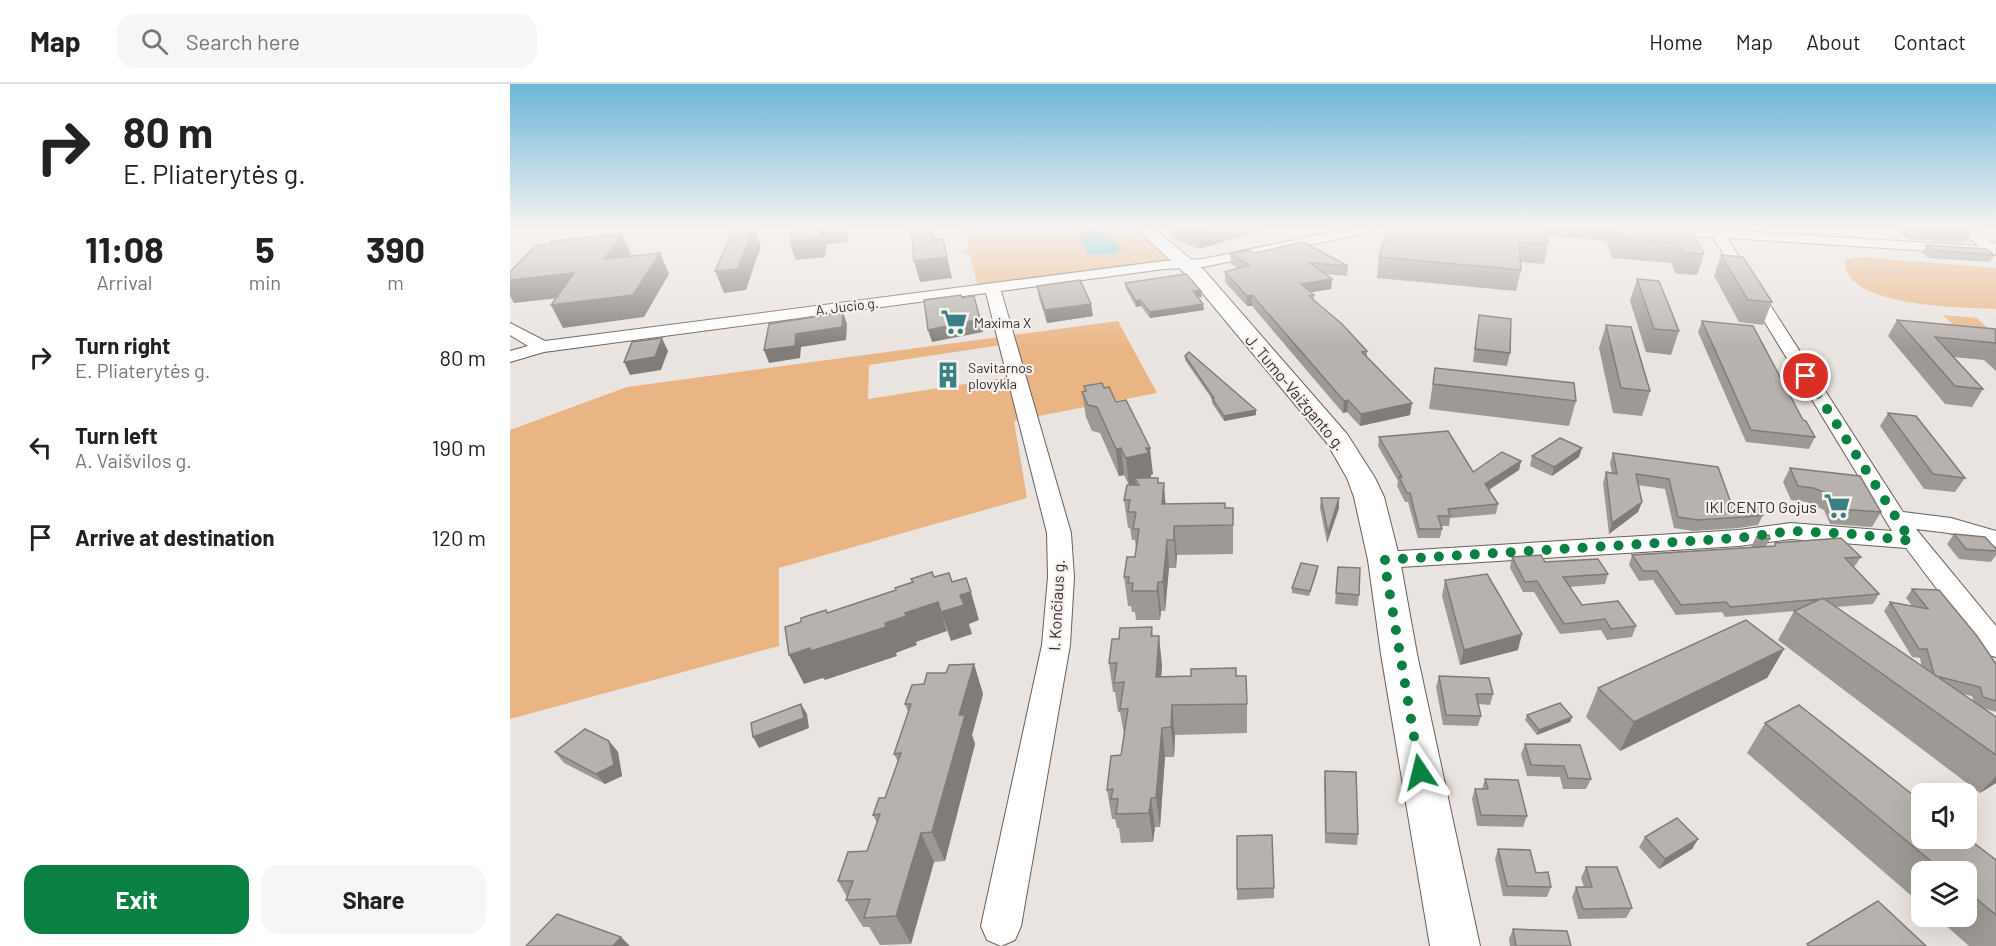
<!DOCTYPE html>
<html lang="en">
<head>
<meta charset="utf-8">
<style>
  :root { --surface:#fff; --page:#f6f6f6; --text:#222; --muted:#767676; --line:#e0e0e0; --accent:#0b8043 }
  body { margin:0; font-family:Barlow,sans-serif; background:var(--page); color:var(--text); height:100vh; display:flex; flex-direction:column; font-size:22px; white-space:nowrap }
  * { box-sizing:border-box; margin:0 }
  p { font-size:20px; color:var(--muted) }
  .icon { flex:none; width:33px; height:33px; fill:none; stroke:currentColor; stroke-width:2; stroke-linecap:round; stroke-linejoin:round }
  .map { position:relative; flex:1; overflow:hidden }
  .drawer { display:flex; flex-direction:column; background:var(--surface); width:510px }
  .drawer>* { flex:none }
  .guide { background:#fff; color:var(--text); overflow:hidden }
  .controls { position:absolute; left:1401px; top:699px; display:grid; gap:12px }
  .controls a { display:grid; place-items:center; width:66px; height:66px; border-radius:12px; background:var(--surface); box-shadow:0 6px 24px #0002; font-size:30px }
  .pin { position:absolute; display:grid; place-items:center; width:51px; height:51px; color:#fff; margin:-26px; border:3px solid #fff; border-radius:50%; box-shadow:0 2px 6px #0007 }
  .me { position:absolute; width:66px; margin:-33px; rotate:350deg; stroke-linejoin:round; filter:drop-shadow(0 0 4px #0008) }
  .turn { display:flex; align-items:center; gap:21px; height:126px; padding:0 24px; font-size:27px }
  .turn .icon { width:78px; height:78px; stroke-width:2.5 }
  .turn b { display:block; font-size:42px; line-height:51px }
  .eta { display:flex; justify-content:space-evenly; align-items:center; height:102px; text-align:center }
  .eta b { font-size:36px; font-weight:700; line-height:42px }
  .action { display:flex; gap:12px; margin-top:auto; padding:12px 24px }
  .action a { flex:1; height:69px; border-radius:18px; background:var(--accent); color:#fff; font-size:24px; font-weight:700; line-height:69px; text-align:center }
  .action a+a { background:var(--page); color:var(--text) }
  ul { padding:0; list-style:none }
  li { display:flex; align-items:center; gap:18px; height:90px; padding:0 24px }
  li div { flex:1 }
  li b { display:block; font-size:22px }
  li em { font-style:normal }
  header { display:flex; align-items:center; gap:36px; box-sizing:border-box; height:84px; padding:0 30px; background:var(--surface); border-bottom:2px solid var(--line) }
  header strong { font-size:28px }
  nav { display:flex; gap:33px; margin-inline-start:auto; font-size:21px }
  .search { width:420px; height:54px; background:var(--page); display:flex; align-items:center; gap:15px; box-sizing:border-box; padding:0 21px; border-radius:18px; color:var(--muted); font-size:22px }
  main { display:flex; flex:1; min-height:0 }
  .map>svg:first-child { display:block }
  .green { fill:#eab585; fill-rule:evenodd }
  .water { fill:#52b9bf }
  .lines { fill:none; stroke-linecap:round; stroke-linejoin:round }
  .minor-casing { stroke:#66615d; stroke-width:2 }
  .major-casing { stroke:#66615d; stroke-width:2 }
  .minor { fill:#fff; fill-rule:evenodd }
  .major { fill:#fff; fill-rule:evenodd }
  .wall { fill:#9d9995; fill-rule:evenodd }
  .shaded-wall { fill:#807d79 }
  .building { fill:#b7b2ad; stroke:#807d79; stroke-width:1.5 }
  .route { stroke:#0b8043; stroke-width:10; stroke-dasharray:0 18 }
  .labels { text-anchor:middle; dominant-baseline:central; stroke-width:4.5; stroke-linejoin:round; paint-order:stroke }
  .far-street-label { font-size:14px; fill:#32302f; stroke:#f7f1ed }
  .far-poi-label { font-size:14px; fill:#32302f; stroke:#f7f1ed; text-anchor:start }
  .street-label { font-size:16px; fill:#32302f; stroke:#f7f1ed }
  .poi-label { font-size:16px; fill:#32302f; stroke:#f7f1ed; text-anchor:end }
</style>
</head>
<body>
<header>
<strong>Map</strong>
<div class="search"><svg class="icon" aria-label="search" viewBox="0 0 24 24"><circle cx="10" cy="10" r="6"/><path d="M15 15l6 6"/></svg>Search here</div>
<nav><a>Home</a><a>Map</a><a>About</a><a>Contact</a></nav>
</header>
<main>
<section class="drawer">
<div class="guide">
<div class="turn"><svg class="icon" aria-label="right" viewBox="0 0 24 24"><path d="M7 20v-9h11M14 6l5 5-5 5"/></svg><div><b>80 m</b>E. Pliaterytės g.</div></div>
</div>
<div class="eta">
<div><b>11:08</b><p>Arrival</p></div>
<div><b>5</b><p>min</p></div>
<div><b>390</b><p>m</p></div>
</div>
<ul>
<li><svg class="icon" aria-label="right" viewBox="0 0 24 24"><path d="M7 20v-9h11M14 6l5 5-5 5"/></svg><div><b>Turn right</b><p>E. Pliaterytės g.</p></div><em>80 m</em></li>
<li><svg class="icon" aria-label="left" viewBox="0 0 24 24"><path d="M17 20v-9H6M10 6l-5 5 5 5"/></svg><div><b>Turn left</b><p>A. Vaišvilos g.</p></div><em>190 m</em></li>
<li><svg class="icon" aria-label="arrive" viewBox="0 0 24 24"><path d="M6 21V4h12l-3 4 3 4H6"/></svg><div><b>Arrive at destination</b></div><em>120 m</em></li>
</ul>
<div class="action"><a>Exit</a><a>Share</a></div>
</section>
<div class="map">
<svg width="1486" height="862" viewBox="0 0 1486 862">
  <rect width="100%" height="100%" fill="#eae4e0"/>
  <!-- green -->
  <path class="green" d="M454,144h169l40,33 -195,26 -8,-32 -9,-3 8,-4z
    M1350,173l136,11v41c-32,-2 -154,-1 -151,-49z
    M1433,231l34,3 19,18 -31,1z
    M608,237l39,72 -143,28 13,77 -248,70v78l-269,73v-289l117,-43zM491,261l9,32 -142,22 1,-34z"/>
  <!-- water -->
  <path class="water" d="M584,145l10,3 19,17 -9,5 -26,1 -10,-23z"/>
  <g class="lines">
    <!-- minor casing -->
    <g class="minor-casing">
      <path id="minor" d="M842,144h26l-7,4 -168,35 -39,2 -163,22 70,242 3,44 -4,68 -49,281 -6,14 -14,6 -14,-6 -6,-14 61,-281 6,-68 -1,-44 -61,-240 -442,59 -34,10v-11l18,-5 -18,-11v-12l35,18 619,-80 39,-2z
        M1111,144h70l288,18 -22,-18h15l24,17 -1,10 -268,-17 176,274 48,6 45,13v16l-47,-14 -33,-4 80,97v31l-10,-3 -80,-106 -115,-9 -52,7 -355,22 -9,-2 -4,-6 4,-6 9,-2 355,-22 52,-7 101,8 -179,-294 -85,-5z"/>
    </g>
    <!-- major casing -->
    <g class="major-casing">
      <path id="major" d="M625,144h18l51,42 143,164 28,44 9,19 16,63 17,94 63,292h-50l-49,-292 -13,-94 -14,-63 -7,-19 -20,-35 -137,-165z"/>
    </g>
    <!-- minor -->
    <use href="#minor" class="minor"/>
    <!-- major -->
    <use href="#major" class="major"/>
  </g>
  <!-- wall -->
  <path class="wall" d="M662,144h97l-70,21 -26,-10z
    M878,144h302l14,26 -7,21 -21,-1 -5,-11 -59,-5 -6,-17 -59,-5 1,8 -4,20 -24,-2 1,8 -5,21 -139,-13 2,-21z
    M1384,144h79l-8,15 -58,-4z
    M1416,161l68,10 -4,7 -62,-4 -6,-5z
    M745,169l93,13 -1,10 -22,-2 7,5 -1,10 -20,3 3,3v5l53,51v6l43,58 -50,11 -13,-14 -4,1 -91,-107h-5l-22,-24v-10l13,-4 -7,-4 -1,-10z
    M1211,171l51,47 -9,23 -24,-3 -25,-46z
    M1127,195l42,52 -8,24 -25,-3 -16,-51z
    M615,199l77,14h-4l6,13 -54,8 -9,-12 -5,1 -10,-18z
    M527,202l56,30 -46,7 -8,-25z
    M969,231l31,38 -3,13 -34,-4z
    M1387,236l99,9v42l-12,-11 -31,-3 30,32 -11,18 -27,-3 -57,-68z
    M1192,237l101,99 12,17 -6,12 -63,-7 -48,-110z
    M1096,241l44,66 -8,25 -29,-3 -14,-65z
    M675,272l71,54v5l-32,6 -12,-18v-4l-27,-39z
    M925,284l141,33 -7,25 -140,-17z
    M574,302l69,88 -2,1v3l8,5 7,21 67,4v46l-56,1 -1,13h-7l-4,43h-4l-1,9h-24l-1,-8h-3l-1,-6h-3l-4,-29 11,-20 1,-8 -1,-9h-3l-2,-12h-2l-4,-28 5,-15 -5,-10 -5,1 -19,-43 -8,-2 -6,-14 -4,-25 3,-1z
    M1378,329l77,65 -10,14 -31,-3 -44,-63z
    M869,353l94,35 48,-11 -2,9 -30,20 9,14 -2,10 -46,4 -1,8h-8l1,3 -2,9h-22l-10,-36h-3l-8,-16 1,-5 -20,-35z
    M1103,369l118,50 32,12 -5,10 -19,3 -46,3 -19,-3 -9,-39 -27,-4 4,17 -4,10 -29,22 -6,-51 3,-11 6,1 -2,-10z
    M1022,372l47,1 -27,19 -22,-10z
    M1280,384l91,44 -9,15 -42,-3 -6,-14 -18,-8 -15,-2 -8,-18z
    M811,414h18v10l-12,35 -7,-35z
    M1444,450l42,15v6l-5,7 -32,-3 -12,-15z
    M1246,453l14,2 -4,7h8l1,-3 86,14 -6,9h-2l26,28 -6,10 -37,3 86,60 -2,-9 -8,-1 -28,-46 6,-9 22,4 -6,-8 6,-9 84,75v48l-13,-4 13,9v66l-16,10 -202,-153 16,-29 -69,6 -3,-5 -46,3 -23,-35 -14,1 -10,-16 3,-10 121,-8h-2zM1452,610l10,2 2,6z
    M1002,473l33,5 63,12 -3,10 -35,3 12,18 54,21 -4,11 -25,3 -6,-10 -41,4 -26,-42h-11l-13,-24z
    M808,482l-1,6 -8,24 -17,-3v-5z
    M828,483l21,28 -1,11 -23,-2z
    M935,496l73,70 -58,15 -18,-69z
    M642,543l1,9 9,29 -1,12 75,-1 11,28v29l-72,2 -1,22h-9l-5,70h-5l-2,15 -32,1 -2,-15h-2l-2,-9h-3l-5,-29 14,-35 3,-21 -4,-22h-2l-3,-20h-2l-4,-29 10,-24z
    M1274,565l-17,29 -147,73 -34,-34 12,-29z
    M464,580l9,30 -11,41 3,9 -30,117 -11,1 -23,82 -31,1 -11,-18h-6l-17,-27 1,-3 -9,-16 29,-30 10,-28 -4,-8 12,-17 13,-36 -4,-8 14,-42 -3,-8 19,-20 22,-11z
    M929,592l54,18 -3,11 -11,-1 2,12 -3,10 -35,-1 -7,-38z
    M1017,631l45,2 -2,5 -33,13 -12,-15z
    M1255,639l231,137v86h-27l-34,-30h31v-44h-44v33l-175,-152z
    M99,657l9,11 4,24 -17,8 -41,-21 -9,-11z
    M1015,660l66,35 -5,10h-23l-3,-12 -33,-1 -6,-22z
    M815,687l33,63 -1,11 -32,-2 -1,-62z
    M975,695l42,37 -4,11 -46,-1 -5,-27 3,-10h7z
    M727,752l37,52v10l-37,2z
    M1135,753l53,2 -6,10 -33,20 -20,-22z
    M988,765l38,24 15,14 -4,10 -44,-1 -8,-37z
    M1076,783l46,41 -6,10 -48,1 -6,-22 4,-10h8l-3,-9z
    M1003,845l58,17h-61l-1,-7z"/>
  <!-- shaded-wall -->
  <path class="shaded-wall" d="M243,144h1l7,18 -15,44 -22,3 -9,-22z
    M311,144h27l-1,14 -20,2 -2,13 -29,3 -7,-19z
    M422,144h1l5,30 5,-19 9,39 -32,4 -6,-21 20,-21z
    M708,144h51l-70,21v-16z
    M112,150l9,20 -17,26 -10,-21z
    M150,169l9,21 -25,43 -81,11 -12,-23z
    M64,189l12,22 -72,8 -4,-7v-16z
    M822,195l-1,10 -30,5v-10z
    M683,207h8l1,6 -8,1z
    M742,211v11h-5v-10z
    M630,216l1,6 -5,1v-6z
    M581,220l2,12 -46,7 -2,-13z
    M693,220l1,6 -54,8v-6z
    M333,228l4,12 -1,16 -45,7 -1,11 -31,5 -5,-13z
    M470,235l3,13 -51,10 -4,-12z
    M152,254l6,13 -7,19 -31,5 -6,-13z
    M838,316l-1,12 -4,1 1,-12z
    M902,319l-2,12 -50,11 1,-12z
    M746,326v5l-32,6v-5z
    M611,364l3,27 -5,1 -3,-27z
    M636,364h4l3,26 -2,1v5l-16,-2 1,6 -7,1 -3,-27z
    M1072,364l-3,9 -27,19 2,-9z
    M1011,377l-2,9 -36,23 2,-9z
    M654,399l2,27 -4,-6z
    M829,414v10l-12,35 1,-10z
    M1132,418l-4,10 -29,22 3,-11z
    M664,442l3,29 -1,13 -2,-28z
    M657,456l2,28 -4,43 -2,-29z
    M808,482l-1,6 -8,24 1,-5z
    M648,498l3,29 -1,9 -3,-29z
    M461,508l8,28 -10,4 3,10 -21,7 -10,-29 19,-17z
    M428,518l9,29 -31,11 1,3 -21,8 1,3 -72,24 -2,-2 -19,6 -15,-29 21,-7 17,-35 -1,-3 13,29 46,-16 20,-10z
    M1012,550l-4,16 -58,15 4,-15z
    M649,552l3,29 -3,41 -3,-29z
    M1274,565l-17,29 -147,73 14,-29z
    M464,580l9,30 -11,41 3,9 -30,117 -13,-29 27,-117z
    M291,620l6,10 2,14 -50,20 -6,-11z
    M662,621l3,30 -1,22 -3,-30z
    M1062,633l-2,5 -33,13 2,-5z
    M652,644l3,29 -5,70 -4,-29z
    M99,657l9,11 4,24 -17,8 -9,-10z
    M1486,692v7l-16,10z
    M641,714l4,29 -2,15 -4,-29z
    M411,749l13,29 -23,82 -15,-28z
    M1188,755l-6,10 -33,20 6,-10z
    M111,853l9,9h-17z"/>
  <!-- building -->
  <path class="building" d="M224,144h19l-15,41 -23,2z
    M283,144h28l-2,10 -30,3z
    M401,144h21l2,12 9,-1 4,18 -33,4z
    M675,144h33l-19,5z
    M878,144h158l2,16 -29,-2 2,28 -142,-13z
    M1104,144h76l14,26 -21,-1 -5,-10 -60,-5z
    M112,150l-18,25 56,-6 -27,42 -82,10 23,-32 -64,7v-8l25,-26 15,-2 2,-3z
    M793,158l45,24 -38,-3 22,16 -31,5 13,11 -5,1 33,28 25,27 -5,1 50,51 -51,11 -13,-14 -4,1 -92,-106 -5,1 -22,-24 24,-7 -19,-11 18,-4 7,3z
    M1416,161l61,4 7,6 -62,-5z
    M1211,171l22,2 29,45 -24,-2z
    M676,190l15,17h-8l10,13 -53,8 -10,-12 -4,1 -11,-18z
    M1127,195l22,2 20,50 -25,-2z
    M570,196l11,24 -46,6 -8,-24z
    M451,211l1,3 12,-2 6,23 -52,11 -4,-30z
    M333,228l-1,15 -46,7 -1,12 -31,4 5,-26z
    M969,231l32,4 -1,34 -35,-4z
    M1387,236l98,9 1,15 -1,-1 -60,-6 48,52 -28,-3z
    M1192,237l51,5 50,94 3,1 9,16 -64,-7z
    M1096,241l25,2 19,64 -29,-3z
    M152,254l-7,19 -31,5 8,-20z
    M679,268l67,58 -32,6 -12,-18h2l-29,-42z
    M925,284l139,15 2,18 -143,-17z
    M592,299l2,5 5,-1 7,15 10,-2 24,48h-4l3,5 -23,5 -5,-10 -5,1 -19,-42 -9,-2 -6,-13 4,-1 -2,-5z
    M1378,329l28,3 49,62 -32,-4z
    M938,347l25,41 29,-20 19,9 -36,23 13,20 -50,5 2,7h-12l4,13h-23l-9,-36h-3l-8,-16h3l-23,-40z
    M1050,354l22,10 -28,19 -22,-11z
    M1103,369l105,14 13,36 30,5 2,7 -19,2 -46,3 -20,-3 -9,-38 -33,-5 6,28 -30,21 -6,-51 11,2z
    M1280,384l70,8 21,36 -42,-3 -7,-14 -19,-7 -15,-2z
    M625,394h23v5h6l-2,21 63,-1v5h8v17l-59,1v14h-7l-4,42h-5l-1,9h-25l1,-8h-5l1,-6h-5l3,-20h8l4,-28h-6l3,-17h-8l2,-12h-6l3,-15h12z
    M811,414h18l-11,35z
    M1444,450l31,3 11,12v2l-30,-2z
    M1259,451l1,4 -14,-2z
    M1331,454l20,19 -16,1 34,36 -149,13 -4,-5 -45,3 -24,-34h-14l-11,-16 143,-9v-3z
    M1031,471l4,7 53,-3 10,15 -45,3 19,28 36,-4 18,25 -25,3 -6,-10 -41,5 -27,-43 -12,1 -13,-25z
    M791,479l17,3 -8,25 -18,-3z
    M828,483l22,1 -1,27 -23,-2z
    M422,488l2,5 15,-4 3,9 14,-4 5,14 -11,3 4,10 -23,7 -3,-10 -33,11 1,3 -21,7 1,4 -75,24 -1,-3 -21,7 -4,-28 16,-5v-4l25,-8 1,3 69,-23 -1,-2 18,-6 -2,-3z
    M977,490l35,60 -58,16 -19,-70z
    M1402,505l27,1 38,46 19,28v37l-13,-4 -3,-10 -44,-11 -2,-2 -7,-25h-8l-29,-47 38,7z
    M1313,514l173,119v38l-202,-144z
    M1236,536l38,29 -150,73 -36,-34z
    M642,543l-1,9h8l-3,41 35,-1v-7l45,-1v8h10l1,28 -75,1 -1,22 -9,1 -6,70h-5l-2,15 -33,1 2,-15h-7l2,-10 -6,1 4,-34 10,-1 7,-46h-8l4,-27 -10,1 3,-20h-8l3,-24h7l1,-11z
    M464,580l-15,51h6l-33,117 -11,1 -25,83 -32,2 6,-19 -24,1 7,-19h-15l10,-29 19,-1 13,-37 -7,1 6,-17h6l16,-45 -7,1 17,-50h-6l7,-19 12,-1 3,-11h19l3,-8z
    M929,592l50,2 4,16h-17l5,22 -35,-1z
    M1050,619l12,14 -33,13 -12,-15z
    M291,620l3,14 -51,19 -2,-14z
    M1289,621l123,97v36h44v-1l30,23v55l-30,-25v-18h-22l-179,-149z
    M75,645l24,12 5,24 -18,9 -41,-22z
    M1015,660l55,1 11,34 -23,-1 -4,-12 -33,-1z
    M815,687l31,1 2,62 -32,-1z
    M975,695l33,1 9,36 -46,-1 -6,-26h13z
    M1167,734l21,21 -33,20 -20,-22z
    M762,751l2,53 -37,1v-53z
    M988,765l32,1 6,23 12,-1 3,15 -44,-1z
    M1076,783h31l15,41 -49,1 -7,-22h16z
    M1368,817l48,45h-117l-2,-2z
    M47,830l64,23 -8,9h-87z
    M1003,845l54,2 4,15h-55z"/>
  <!-- sky -->
  <linearGradient id="sky" x2="0" y2="1"><stop stop-color="#6cb6d8"/><stop offset="0.54" stop-color="#f6f3f1"/><stop offset="1" stop-color="#f6f3f1" stop-opacity="0"/></linearGradient>
  <rect width="1486" height="265" fill="url(#sky)"/>
  <g class="lines">
    <!-- route -->
    <path class="route" d="M910,688l-36,-212 355,-22 52,-7 62,3 58,7 -105,-165"/>
  </g>
  <!-- icons -->
  <defs>
    <g id="supermarket-bare" transform="scale(2.07)"><path d="M-6-5.5h2.5l.6 2H6L4.5 2H-2.5L-4.4-4H-6ZM-1.5 3.2a1.3 1.3 0 1 0 .1 0ZM3 3.2a1.3 1.3 0 1 0 .1 0Z" fill="#388084" stroke="#f7f1ed" stroke-width="2.5" paint-order="stroke"/></g>
    <g id="building-bare" transform="scale(2.07)"><path d="M-4-6H4V6H1V3H-1V6H-4ZM-2.5-4.3h1.7v1.8h-1.7ZM.8-4.3h1.7v1.8H.8ZM-2.5-1h1.7V.8h-1.7ZM.8-1h1.7V.8H.8Z" fill="#388084" stroke="#f7f1ed" stroke-width="2.5" paint-order="stroke"/></g>
  </defs>
  <g fill-rule="evenodd">
    <use href="#supermarket-bare" x="444" y="238"/>
    <use href="#building-bare" x="438" y="291"/>
    <use href="#supermarket-bare" x="1327" y="422"/>
  </g>
  <g class="labels">
    <!-- far-street labels -->
    <g class="far-street-label">
      <text transform="translate(337 222) rotate(-7)">A. Jucio g.</text>
    </g>
    <!-- far-poi labels -->
    <g class="far-poi-label">
      <text x="464" y="238">Maxima X</text>
      <text x="458" y="283">Savitarnos<tspan x="458" dy="16">plovykla</tspan></text>
    </g>
    <!-- street labels -->
    <g class="street-label">
      <text transform="translate(786 308) rotate(50)">J. Tumo-Vaižganto g.</text>
      <text transform="translate(546 521) rotate(-87)">I. Končiaus g.</text>
    </g>
    <!-- poi labels -->
    <g class="poi-label">
      <text x="1307" y="422">IKI CENTO Gojus</text>
    </g>
  </g>
</svg>
<div class="controls">
<a><svg class="icon" aria-label="sound" viewBox="0 0 24 24"><path d="M4 9h4l5-4v14l-5-4H4zM17 9q2 3 0 6"/></svg></a>
<a><svg class="icon" aria-label="layers" viewBox="0 0 24 24"><path d="M12 4l9 5-9 5-9-5zM3 14l9 5 9-5"/></svg></a>
</div>
<div class="pin" style="left:1296px;top:292px;background:#d93025"><svg class="icon" aria-label="arrive" viewBox="0 0 24 24"><path d="M6 21V4h12l-3 4 3 4H6"/></svg></div>
<svg class="me" style="left:910px;top:688px" viewBox="-20 -20 40 40"><path d="M0-17L14 15 0 8-14 15z" fill="#0b8043" stroke="#fff" stroke-width="4"/></svg>
</div>
</main>
</body>
</html>
